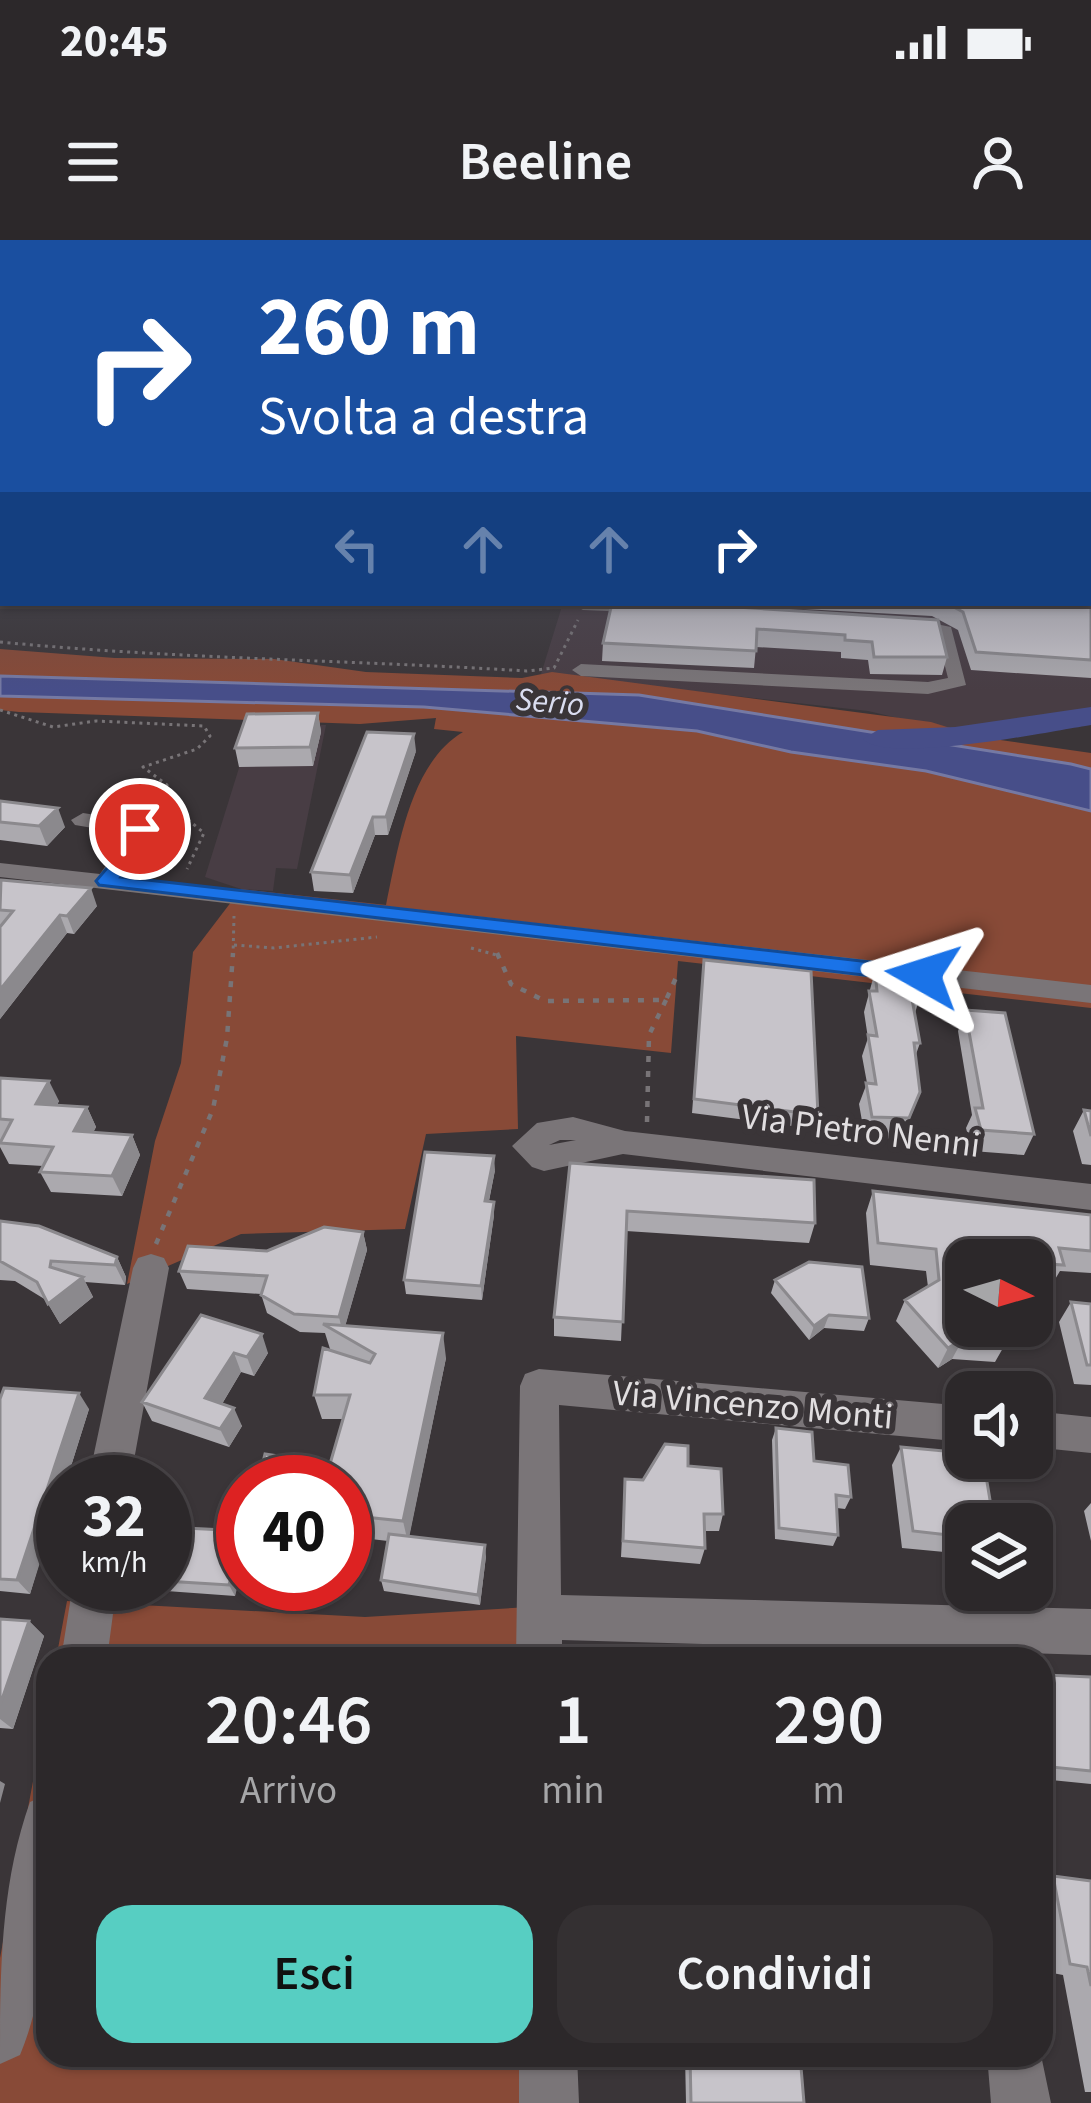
<!DOCTYPE html>
<html lang="it">
<head>
<meta charset="utf-8">
<style>
  :root { --surface:#2c282a; --page:#343032; --text:#f1f3f6; --muted:#a6a6a8; --line:#484447; --accent:#57cec2 }
  body { margin:0; font-family:"Source Sans 3",sans-serif; background:var(--page); color:var(--text); height:100vh; display:flex; flex-direction:column; font-size:45px; white-space:nowrap }
  * { box-sizing:border-box; margin:0 }
  p { font-size:39px; color:var(--muted) }
  .icon { flex:none; width:66px; height:66px; fill:none; stroke:currentColor; stroke-width:2; stroke-linecap:round; stroke-linejoin:round }
  .map { position:relative; flex:1; overflow:hidden }
  .details { position:absolute; left:36px; top:1407px; width:1017px; height:420px; display:flex; flex-direction:column; background:var(--surface); border-radius:36px; box-shadow:0 3px 9px #0004,0 0 0 3px var(--line) }
  .details>* { flex:none }
  .banner { position:absolute; left:0px; top:0px; width:1092px; height:366px; box-shadow:0 3px 9px #0004,0 0 0 3px var(--line); background:#1a4fa0; color:#fff; overflow:hidden }
  .needle { width:78px; rotate:95deg }
  .tools { position:absolute; left:945px; top:999px; display:grid; gap:24px }
  .tools a { display:grid; place-items:center; width:108px; height:108px; border-radius:24px; background:var(--surface); box-shadow:0 3px 9px #0004,0 0 0 3px var(--line); font-size:60px }
  .speed { position:absolute; left:36px; top:1215px; display:flex; gap:24px; font-size:60px; font-weight:700; text-align:center }
  .speed>* { display:grid; place-content:center; width:156px; height:156px; border-radius:50%; background:var(--surface); box-shadow:0 3px 9px #0004,0 0 0 3px var(--line); line-height:1 }
  .speed small { font-size:30px; font-weight:400 }
  .speed .limit { border:18px solid #d22; background:#fff; color:#111 }
  .pin { position:absolute; display:grid; place-items:center; width:102px; height:102px; color:#fff; margin:-51px; border:6px solid #fff; border-radius:50%; box-shadow:0 3px 12px #0007 }
  .me { position:absolute; width:132px; margin:-66px; rotate:276deg; stroke-linejoin:round; filter:drop-shadow(0 0 9px #0008) }
  .turn { display:flex; align-items:center; gap:42px; height:252px; padding:0 60px; font-size:54px }
  .turn .icon { width:156px; height:156px; stroke-width:2.5 }
  .turn b { display:block; font-size:84px; line-height:102px }
  .lanes { display:flex; align-items:center; height:114px; padding:0 60px; background:#0003; justify-content:center; gap:60px; direction:ltr }
  .lanes .off { opacity:.35 }
  .eta { display:flex; justify-content:space-evenly; align-items:center; height:204px; text-align:center }
  .eta b { font-size:72px; font-weight:600; line-height:84px }
  .action { display:flex; gap:24px; margin-top:auto; padding:24px 60px }
  .action a { flex:1; height:138px; border-radius:36px; background:var(--accent); color:#111; font-size:48px; font-weight:600; line-height:138px; text-align:center }
  .action a+a { background:var(--page); color:var(--text) }
  .status { display:flex; justify-content:space-between; align-items:center; height:84px; padding:0 60px; background:var(--surface); direction:ltr }
  .status svg { height:33px; fill:currentColor }
  header { display:flex; justify-content:space-between; align-items:center; height:156px; padding:0 60px; background:var(--surface); font-size:54px; font-weight:600 }
  .map>svg:first-child { display:block }
  .built { fill:#483d44 }
  .green { fill:#884a37 }
  .water { fill:#474e89; stroke:#7579a3; stroke-width:3 }
  .lines { fill:none; stroke-linecap:round; stroke-linejoin:round }
  .river { fill:#474e89; fill-rule:evenodd }
  .path-far1 { stroke:#787477; stroke-width:3; stroke-dasharray:3 4.5; stroke-linecap:butt }
  .path { stroke:#787477; stroke-width:4.5; stroke-dasharray:6 9; stroke-linecap:butt }
  .minor { fill:#7a7578; fill-rule:evenodd }
  .wall { fill:#aba9ae }
  .shaded-wall { fill:#8b898d }
  .building { fill:#c7c4ca; stroke:#8b898d; stroke-width:3 }
  .route { fill:#1a73e8; stroke:#114b97; stroke-width:3 }
  .labels { text-anchor:middle; dominant-baseline:central; stroke-width:12; stroke-linejoin:round; paint-order:stroke }
  .far-water-label { font-size:33px; font-style:italic; fill:#daddf0; stroke:#3a3538 }
  .street-label { font-size:36px; fill:#e1dee0; stroke:#3a3538 }
</style>
</head>
<body>
<div class="status"><b>20:45</b><svg viewBox="0 0 49 12"><path d="M0 12V9h3v3zM5 12V6h3v6zM10 12V3h3v9zM15 12V0h3v12zM26 1h20v11H26zM47 4h2v5h-2z"/></svg></div>
<header><svg class="icon" aria-label="menu" viewBox="0 0 24 24"><path d="M4 6h16M4 12h16M4 18h16"/></svg>Beeline<svg class="icon" aria-label="person" viewBox="0 0 24 24"><circle cx="12" cy="8" r="4"/><path d="M4 21q1-7 8-7t8 7"/></svg></header>
<div class="map">
<svg width="1091" height="1863" viewBox="0 0 1091 1863">
  <rect width="100%" height="100%" fill="#3a3538"/>
  <!-- built -->
  <path class="built" d="M1091,270v213l-112,14 -111,-26 -327,-37 22,-71h526z
    M253,483l73,2 -29,144 -21,-1 -3,23 -32,-2 -36,-12z"/>
  <!-- green -->
  <path class="green" d="M0,409l115,9 159,1 92,13 156,6 30,-6 379,50 48,15 112,16v16l-452,-74 -639,-19z
    M0,456l424,11 273,24 94,21 135,19 165,40v197l-413,-47 -7,92 -155,-17 2,93 -92,5 -21,95 -164,5 -114,50 28,-143 26,-78 12,-111 48,-63 145,16c12,-56 24,-142 77,-173l-29,-3 2,-11 -76,6 -341,-12 -19,-2z
    M67,1361l298,16 164,-10v52h-473z
    M48,1461v354h480v48h-528v-145z"/>
  <!-- water -->
  <path class="water" d="M0,436l639,19 432,69 20,5v42l-165,-40 -135,-19 -94,-21 -273,-24 -424,-11z"/>
  <g class="lines">
    <!-- river -->
    <path class="river" d="M1091,467v18c-39,6 -204,40 -228,14l15,-9 77,-3z"/>
    <!-- path-far1 -->
    <path class="path-far1" d="M0,402c175,17 351,18 527,29l27,-3 24,-48
      M0,470l53,17 43,-6 108,5 6,10 -13,13 -54,18 24,18 2,19 35,29 -17,36
      M234,705l40,3 103,-11
      M471,708l29,8
      M233,716l1,-40"/>
    <!-- path -->
    <path class="path" d="M497,713l14,31 34,17 121,-1 13,-29
      M647,882l2,-87 17,-35
      M156,1004l57,-135 14,-71 6,-85"/>
    <!-- minor -->
    <path class="minor" d="M1089,240h2v9h-2z
      M3,292v10l-3,1v-10z
      M659,364l3,4 -9,5 -70,-3 -9,-5z
      M896,376l55,11 15,58 -38,9 -347,-18 -9,-6 9,-6 347,18 20,-4 -11,-43 -47,-10 -3,-4z
      M83,573l57,9 12,7 -1,14 -27,34 967,108v18l-1091,-126v-14l100,11 28,-40 -53,-9 -4,-5z
      M573,877l52,14 466,53v26l-468,-56 -79,17 -12,-4 -20,-21 25,-23zM560,900h16l-27,5z
      M151,1014l13,4 5,10 -39,214h-42l45,-214 5,-10z
      M539,1129l427,37v36l-407,-37 2,190 530,14v46l-529,-15v19h-46l4,-273 5,-12z
      M1032,1171l59,6v36l-59,-6z
      M73,1344h44l-10,75h-46z
      M48,1554c0,88 6,179 -28,261l-20,9c0,-90 0,-178 30,-262z
      M519,1815h58l2,48h-60z
      M987,1815h54l10,48h-60z"/>
  </g>
  <!-- wall -->
  <path class="wall" d="M1089,259h2v179l-120,-8 -13,-40 -26,-14 -241,-13h398z
    M612,363l326,17 9,37 -5,18 -72,-1 -2,-14 -27,-2v-6l-85,-5 -2,21 -152,-7 1,-18z
    M318,473l3,19 -8,34 -74,1 -4,-19z
    M416,511l-28,84h-13l-22,58 -39,-2 -3,-19z
    M0,561l65,26 -18,19 -47,-6z
    M0,641l97,25 -23,28 -7,-1 -67,86z
    M704,720l114,155 -3,14 -123,-16z
    M875,731l44,29 -4,13 5,30 -5,14 5,35 -18,47 -37,-1 -6,-34 8,-21 -5,-27 6,-18 -4,-26z
    M965,770l69,124 -10,21 -52,-4 -6,-23 6,-13 -14,-84z
    M0,838l59,23 -2,4 30,2 9,20 -3,5 39,3 8,20 -18,41 -71,-4 -11,-20 3,-6 -34,-2 -9,-17z
    M1084,870l7,1v54l-9,-1 -9,-33z
    M570,923l245,60 -6,20 -183,-12 -5,110 -67,-5v-19z
    M495,930l-6,31 5,14 -12,85 -76,-6 -2,-14z
    M873,951l218,24v58l-31,-2 -9,15 -19,-1v-25h-66l41,81 -12,21 -43,-3 -14,9 -42,-47 9,-21 23,-13 -2,-16 -56,-6 -4,-52z
    M0,981l117,36 9,20 -1,8 -40,-3 8,15 -33,27 -14,-24 -31,-19 -15,-1z
    M363,992l4,18 -22,76 101,32 -37,178 77,20 -6,49 -96,-14 -3,-11 7,-39 -43,-5v-54l-15,-18 13,-45h-21l-8,-24 16,-46 -5,-16 -25,-1 -33,-19 -6,-19 -74,-5 -8,-18z
    M775,1040l94,38 -5,13 -40,-3 -15,12 -38,-47z
    M1071,1062l20,2v81l-17,-1 -15,-62z
    M201,1075l67,38 -14,23 -13,-4 -19,32 20,22 -13,21 -77,-26 -10,-19z
    M0,1159l89,10 -23,73h-3l-33,112 -30,-3z
    M776,1188l75,69 -6,12 -8,-1 1,27 -5,11 -58,-7 -3,-99z
    M901,1207l65,77v30l-64,-6 -10,-83z
    M688,1226l35,48 -4,17h-15l1,17 -5,16 -79,-7 4,-78 18,1z
    M1091,1263v38l-7,-30z
    M165,1287l78,4 -8,65 -110,-8 -3,-4h43z
    M0,1379l29,2 15,15 -31,93 -13,-1z
    M1045,1435l46,2v107l-50,-5v-100z
    M1053,1636l38,5v211h-6l-22,-117 -16,-3 -6,-31v-59z
    M685,1815h115l4,48h-118z"/>
  <!-- shaded-wall -->
  <path class="shaded-wall" d="M3,248v21l-3,6v-22z
    M318,473l3,19 -8,34 -3,-19z
    M414,494l2,17 -28,84 -2,-18z
    M58,568l7,19 -18,19 -8,-20z
    M373,577l2,18 -22,58 -3,-18z
    M91,648l6,18 -23,28 -7,-18z
    M60,675l7,18 -67,86v-29z
    M49,841l10,20 -13,23 -10,-20z
    M87,867l9,20 -12,25 -10,-21z
    M132,895l8,20 -18,41 -10,-20z
    M494,916l1,14 -9,45 -1,-14z
    M494,962v13l-12,85 -1,-14z
    M363,992l4,18 -24,84 -4,-17z
    M117,1017l9,20 -1,8 -10,-20z
    M83,1037l10,20 -33,27 -12,-20z
    M829,1075l-5,13 -15,12 5,-14z
    M443,1093l3,25 -38,185 -5,-22z
    M262,1094l6,19 -14,23 -7,-19z
    M963,1099l-11,20 -14,9 10,-20z
    M234,1113l7,19 -27,45 -9,-19z
    M79,1153l10,16 -23,73h-3v8l-33,104 -13,-14z
    M234,1168l8,18 -13,21 -9,-18z
    M243,1293v33l-8,30 -6,-11z
    M485,1305l1,11 -6,49 -2,-10z
    M29,1381l15,15 -31,93 -13,-10v-14z
    M0,1541l5,3 -5,19z"/>
  <!-- building -->
  <path class="building" d="M2,190l1,58 -3,5v-50h2z
    M1089,259h2v86h-2z
    M1091,362v58l-115,-8 -13,-40 -17,-9z
    M612,363h61l265,17 9,37h-73l-2,-15 -27,-2v-5l-88,-6 -1,22 -153,-8z
    M318,473l-8,34 -75,1 12,-34z
    M367,492l47,2 -28,83h-13l-23,58 -39,-3z
    M0,561l58,7 -19,18 -39,-4z
    M1,640l90,8 -24,28 -7,-1 -60,75v-63l13,-16 -13,-1z
    M704,720l107,11 7,144 -124,-16z
    M875,731l41,4 3,25 -7,-1 8,44h-6l6,49 -11,26 -37,-1 -6,-34 10,1 -8,-49 9,1 -8,-45h8z
    M965,770l40,3 29,121 -53,-4 -6,-22h8z
    M0,838l49,3 -13,23 51,3 -13,24 58,4 -20,41 -72,-4 13,-25 -53,-4 12,-23 -12,-1z
    M1084,870l7,1v25z
    M425,912l69,4 -9,45 9,1 -13,84 -77,-6z
    M570,923l244,17 1,43 -188,-12 -4,111 -69,-5z
    M873,951l218,24v36l-32,-3 5,17 -32,-2v-3h-66v66h38l3,15 -44,-2 -15,9 -43,-48 34,-20 -3,-31 -58,-6z
    M0,981l39,5 78,31 -2,8 -64,-4 -1,6 33,10 -35,27 -11,-22 -37,-21z
    M324,987l39,5 -24,85 -45,-3 -33,-19 6,-19 -88,-5 9,-25 79,5z
    M809,1022l53,5 7,51 -40,-3 -15,11 -39,-46z
    M1071,1062l20,2v61h-4z
    M201,1075l61,19 -15,23 -13,-4 -29,45 29,10 -14,21 -78,-27z
    M323,1084l120,9 -40,188 -58,-6v-33h-87l7,-28 65,10 20,-69h-36l9,-47 47,15 5,-9z
    M4,1148l75,5 -62,187 -17,-1v-180z
    M776,1188l36,4 2,29 34,4 3,32 -15,-2 2,40 -59,-7z
    M665,1204l23,2v20l33,3 2,45h-19l1,34 -82,-7 2,-62 18,1z
    M901,1207l65,6v5h17l11,66h-28v13l-53,-6z
    M165,1287l78,4 -14,54 -64,-4z
    M389,1294l96,11 -7,50 -97,-15z
    M0,1379l29,2 -29,84z
    M189,1413l-1,6h-68v-2z
    M1045,1435l46,2v94l-50,-5v-61h10z
    M1053,1636l38,5v105l-4,-19 -17,-3z
    M690,1815h110l4,48h-113z"/>
  <!-- sky -->
  <linearGradient id="sky" x2="0" y2="1"><stop stop-color="#201d1f"/><stop offset="0.42" stop-color="#4f515e"/><stop offset="1" stop-color="#4f515e" stop-opacity="0"/></linearGradient>
  <rect width="1091" height="451" fill="url(#sky)"/>
  <!-- route -->
  <path class="route" d="M133,585h14l1,18 -27,34 802,91 11,7 -11,7 -824,-97 -3,-4 33,-39z"/>
  <g class="labels">
    <!-- far-water labels -->
    <g class="far-water-label">
      <text transform="translate(550 462) rotate(5)">Serio</text>
    </g>
    <!-- street labels -->
    <g class="street-label">
      <text transform="translate(861 891) rotate(7)">Via Pietro Nenni</text>
      <text transform="translate(753 1165) rotate(5)">Via Vincenzo Monti</text>
    </g>
  </g>
</svg>
<div class="tools">
<a><svg class="needle" viewBox="-14 -14 28 28"><path d="M0-13l5 13h-10z" fill="#e53935"/><path d="M0 13l5-13h-10z" fill="#a6a6a8"/></svg></a>
<a><svg class="icon" aria-label="sound" viewBox="0 0 24 24"><path d="M4 9h4l5-4v14l-5-4H4zM17 9q2 3 0 6"/></svg></a>
<a><svg class="icon" aria-label="layers" viewBox="0 0 24 24"><path d="M12 4l9 5-9 5-9-5zM3 14l9 5 9-5"/></svg></a>
</div>
<div class="speed"><div>32<small>km/h</small></div><div class="limit">40</div></div>
<div class="pin" style="left:140px;top:589px;background:#d93025"><svg class="icon" aria-label="arrive" viewBox="0 0 24 24"><path d="M6 21V4h12l-3 4 3 4H6"/></svg></div>
<svg class="me" style="left:923px;top:735px" viewBox="-20 -20 40 40"><path d="M0-17L14 15 0 8-14 15z" fill="#1a73e8" stroke="#fff" stroke-width="4"/></svg>
<div class="banner">
<div class="turn"><svg class="icon" aria-label="right" viewBox="0 0 24 24"><path d="M7 20v-9h11M14 6l5 5-5 5"/></svg><div><b>260 m</b>Svolta a destra</div></div>
<div class="lanes"><svg class="icon off" aria-label="left" viewBox="0 0 24 24"><path d="M17 20v-9H6M10 6l-5 5 5 5"/></svg><svg class="icon off" aria-label="ahead" viewBox="0 0 24 24"><path d="M12 20V5M6 11l6-6 6 6"/></svg><svg class="icon off" aria-label="ahead" viewBox="0 0 24 24"><path d="M12 20V5M6 11l6-6 6 6"/></svg><svg class="icon" aria-label="right" viewBox="0 0 24 24"><path d="M7 20v-9h11M14 6l5 5-5 5"/></svg></div>
</div>
<section class="details">
<div class="eta">
<div><b>20:46</b><p>Arrivo</p></div>
<div><b>1</b><p>min</p></div>
<div><b>290</b><p>m</p></div>
</div>
<div class="action"><a>Esci</a><a>Condividi</a></div>
</section>
</div>
</body>
</html>
